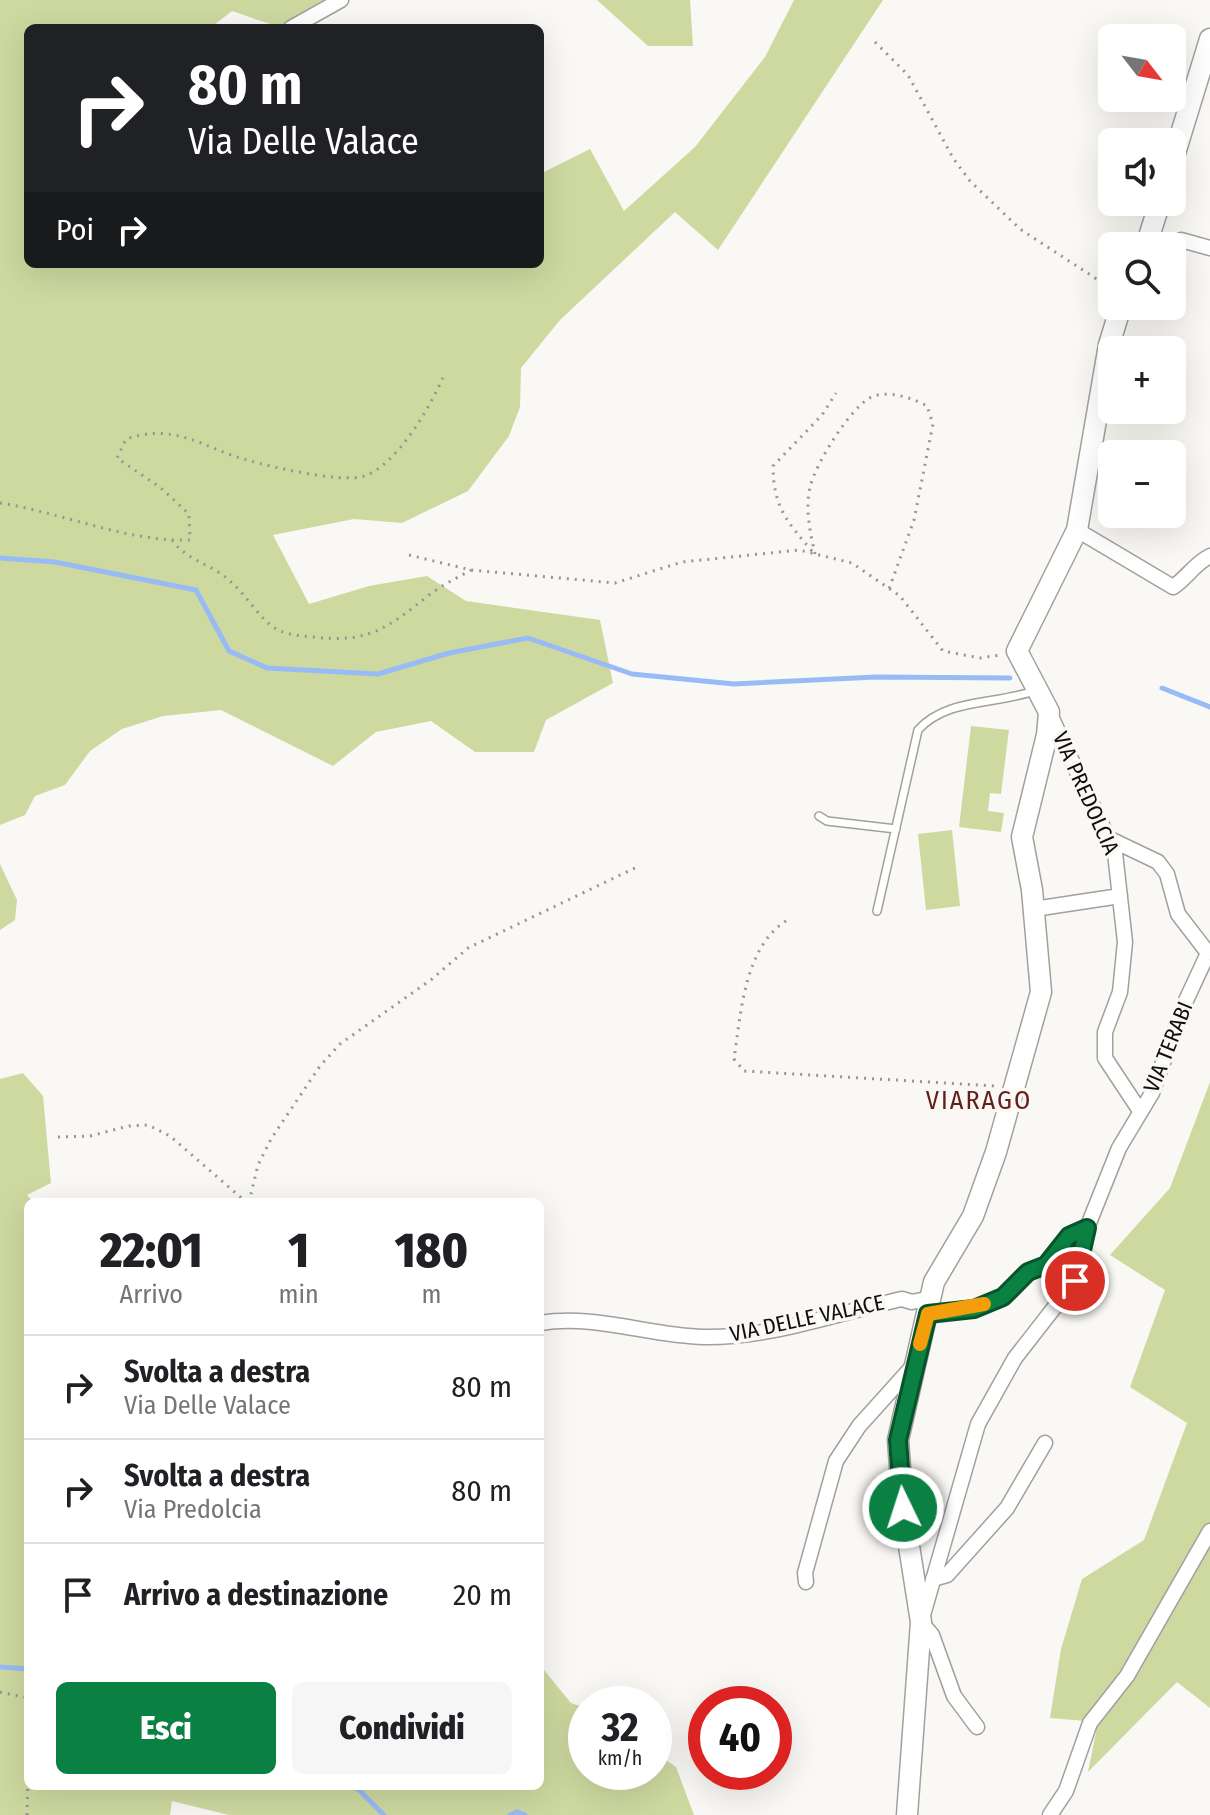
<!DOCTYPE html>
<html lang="it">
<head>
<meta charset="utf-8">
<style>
  :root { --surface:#fff; --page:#f6f6f6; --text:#202124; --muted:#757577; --line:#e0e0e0; --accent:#0b8043 }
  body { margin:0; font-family:"Fira Sans Condensed",sans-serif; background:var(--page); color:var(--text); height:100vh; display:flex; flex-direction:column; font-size:30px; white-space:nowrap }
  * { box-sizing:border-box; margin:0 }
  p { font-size:26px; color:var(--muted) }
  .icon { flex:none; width:44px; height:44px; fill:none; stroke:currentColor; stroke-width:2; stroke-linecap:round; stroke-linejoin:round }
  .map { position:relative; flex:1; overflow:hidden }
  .drawer { position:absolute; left:24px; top:1198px; width:520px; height:592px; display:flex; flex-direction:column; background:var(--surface); border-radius:12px; box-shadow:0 8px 32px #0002 }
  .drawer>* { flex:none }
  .guide { position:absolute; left:24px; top:24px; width:520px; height:244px; border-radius:12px; box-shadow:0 8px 32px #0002; background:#202124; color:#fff; overflow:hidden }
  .needle { width:52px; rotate:121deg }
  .controls { position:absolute; left:1098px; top:24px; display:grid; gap:16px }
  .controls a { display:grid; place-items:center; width:88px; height:88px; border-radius:12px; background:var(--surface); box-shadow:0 8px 32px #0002; font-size:40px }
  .speed { position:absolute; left:568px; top:1686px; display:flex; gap:16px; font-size:40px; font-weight:700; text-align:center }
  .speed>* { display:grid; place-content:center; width:104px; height:104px; border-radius:50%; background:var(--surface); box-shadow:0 8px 32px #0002; line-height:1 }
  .speed small { font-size:20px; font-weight:400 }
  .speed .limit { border:12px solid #d22; background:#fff; color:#111 }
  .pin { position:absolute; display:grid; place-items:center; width:68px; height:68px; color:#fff; margin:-34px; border:4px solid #fff; border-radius:50%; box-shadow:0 2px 8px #0007 }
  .me { position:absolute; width:88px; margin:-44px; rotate:356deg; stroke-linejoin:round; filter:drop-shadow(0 0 6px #0008) }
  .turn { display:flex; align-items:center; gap:28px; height:168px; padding:0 32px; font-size:36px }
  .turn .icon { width:104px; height:104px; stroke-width:2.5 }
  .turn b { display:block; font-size:56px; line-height:68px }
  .then { display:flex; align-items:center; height:76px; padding:0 32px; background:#0003; gap:16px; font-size:30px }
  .eta { display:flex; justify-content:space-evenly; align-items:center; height:136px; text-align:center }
  .eta b { font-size:48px; font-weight:800; line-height:56px }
  .cta { display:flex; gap:16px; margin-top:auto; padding:16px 32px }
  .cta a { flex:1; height:92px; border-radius:12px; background:var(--accent); color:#fff; font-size:32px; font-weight:800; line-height:92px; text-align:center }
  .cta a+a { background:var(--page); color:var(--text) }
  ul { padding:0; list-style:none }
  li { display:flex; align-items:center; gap:24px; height:104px; padding:0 32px; border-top:2px solid var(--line) }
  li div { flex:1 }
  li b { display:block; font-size:30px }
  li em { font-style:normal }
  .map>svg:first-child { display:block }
  .green { fill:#ced9a0 }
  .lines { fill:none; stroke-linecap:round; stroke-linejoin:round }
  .stream { stroke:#98bbf5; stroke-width:5 }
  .lane-casing { stroke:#a2a09d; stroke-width:10 }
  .street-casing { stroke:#a2a09d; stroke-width:17 }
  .secondary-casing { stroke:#a2a09d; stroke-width:23 }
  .path { stroke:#969593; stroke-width:3; stroke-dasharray:2 6; stroke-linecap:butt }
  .lane { stroke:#fff; stroke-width:7 }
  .street { stroke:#fff; stroke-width:14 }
  .secondary { stroke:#fff; stroke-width:20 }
  .route-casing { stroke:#07532c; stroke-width:20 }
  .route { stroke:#0b8043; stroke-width:14 }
  .slow { stroke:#f59e0b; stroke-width:14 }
  .labels { text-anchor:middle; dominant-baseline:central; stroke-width:7; stroke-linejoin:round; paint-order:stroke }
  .street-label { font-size:22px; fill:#0f0e0d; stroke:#faf8f5 }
  .quarter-label { font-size:26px; letter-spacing:2px; fill:#631f1a; stroke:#faf8f5 }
</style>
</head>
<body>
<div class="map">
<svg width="1210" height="1815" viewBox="0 0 1210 1815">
  <rect width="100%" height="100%" fill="#faf8f5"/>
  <!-- green -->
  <path class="green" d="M0,0h340c-56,33 -47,32 -108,11l-22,17h-182v236h512v-90l50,-25 34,62 71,-64 70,-90 29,-57h89l-165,250 -43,-38 -115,108 -39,48 -1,39 -11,29 -41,55 -66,32 -48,-4 -81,16 36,69 60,-18 58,-10 39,25 134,19 13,63 -67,37 -12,32h-59l-44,-31 -55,11 -43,34 -112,-56 -58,6 -41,13 -32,22 -25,34 -30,11 -10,19 -25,10z
    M597,0h93l3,46h-45z
    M971,726l38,4 -8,64 -11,-1 -2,18 16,2 -3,19 -42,-5z
    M952,830l8,76 -34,4 -8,-76z
    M0,864l17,36 -2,20 -15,10z
    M23,1073l20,23 8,87 -24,12 6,7h-5v584h512v-121l31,38 15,5v64h68v-20l22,15 18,48h-465l-57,-14 -2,14h-170v-736z
    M1210,1082v626l-33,-26 -89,90 10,-50 -48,-4 11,-69 21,-70 62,-39 43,-117 -57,-36 35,-97 -55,-35 60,-67z"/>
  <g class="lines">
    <!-- stream -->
    <path class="stream" d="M0,558l55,4 141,28 33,61 38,17 111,6 71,-21 79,-15 104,36 102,10 142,-7 134,1
      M1162,688l48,19
      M0,1667l28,2
      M355,1786l29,29
      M510,1815l7,-3 8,3"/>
    <!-- lane casing -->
    <g class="lane-casing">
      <path id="lane" d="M819,816l8,5 69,8
        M877,911l41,-181c29,-32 76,-25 116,-39"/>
    </g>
    <!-- street casing -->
    <g class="street-casing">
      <path id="street" d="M291,28l50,-28
        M1167,246l14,-6 29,8
        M1077,530l96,57c14,-9 21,-23 37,-31
        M1049,712l66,141 10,89 -5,50 -15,40v26l35,53
        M1110,839l48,23 9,12 11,40 30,39
        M1034,909l86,-13
        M928,1314l46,-5 29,-12 25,-25 18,-7 23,-29 18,-8
        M540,1323c56,-9 109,13 164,14 67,1 133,-24 198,-38l10,3 19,-4
        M933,1579l14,-4 60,-67 38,-65
        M806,1582l-1,-9 31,-112 23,-35 54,-60
        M977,1727l-23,-31 -22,-61 -11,-13 57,-198 37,-66 60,-77 12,-53 32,-80 33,-55 31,-86 25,-54
        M1050,1815l16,-24 24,-68 37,-47 83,-145"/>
    </g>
    <!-- secondary casing -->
    <g class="secondary-casing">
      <path id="secondary" d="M1172,163l38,-124
        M1146,246l14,-44
        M907,1815l14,-193 -18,-114 -5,-68 36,-158 39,-66 23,-64 45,-160 -9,-102 -10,-53 25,-102 2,-23 -32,-61 60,-121 32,-185 12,-39"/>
    </g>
    <!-- path -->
    <path class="path" d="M875,42l33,33 45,83 17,23 50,48 92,60
      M0,503c64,10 126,39 190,37l-1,-26 -28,-26 -44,-30 9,-19c42,-14 66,1 105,16 25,9 109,29 133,21 32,-10 67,-70 79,-99
      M172,540c16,22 41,24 59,42 15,13 26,33 42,45 12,8 27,9 41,10 54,7 75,-10 115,-42 13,-10 28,-17 42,-25
      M812,551c-25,-29 -39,-45 -39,-85l49,-51 14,-22
      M815,554c-5,-22 -10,-45 -5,-67 6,-24 38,-75 58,-88 16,-11 45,-1 59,7l6,18 -19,96 -25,69
      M409,555l62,15 144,13 67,-21 117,-12 53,13 48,33 43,55 37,7 20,-3
      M786,921c-42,27 -45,92 -52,138l10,12 251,15
      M58,1137l32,-1 39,-10 19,-1 22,11 76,66
      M249,1202l9,-37 13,-26 49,-73 20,-22 92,-65 36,-31 171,-82
      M0,1692l28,6
      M27,1815l1,-36"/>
    <!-- lane -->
    <use href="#lane" class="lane"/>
    <!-- street -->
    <use href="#street" class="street"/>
    <!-- secondary -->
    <use href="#secondary" class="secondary"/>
  </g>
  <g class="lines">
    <!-- route casing -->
    <g class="route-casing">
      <path id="route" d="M903,1508l-5,-68 30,-126 46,-5 29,-12 25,-25 18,-7 23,-29 18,-8 -12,53"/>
    </g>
    <!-- route -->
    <use href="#route" class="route"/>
    <!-- slow -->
    <path class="slow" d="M920,1344l8,-30 56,-10"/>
  </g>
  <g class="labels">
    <!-- street labels -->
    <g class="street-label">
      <text transform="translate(1086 793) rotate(66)">VIA PREDOLCIA</text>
      <text transform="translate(1168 1047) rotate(-68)">VIA TERABI</text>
      <text transform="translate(807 1318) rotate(-12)">VIA DELLE VALACE</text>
    </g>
    <!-- quarter labels -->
    <g class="quarter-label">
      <text x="979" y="1100">VIARAGO</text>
    </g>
  </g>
</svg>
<div class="controls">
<a><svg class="needle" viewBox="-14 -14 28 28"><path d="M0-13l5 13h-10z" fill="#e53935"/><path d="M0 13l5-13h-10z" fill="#757577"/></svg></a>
<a><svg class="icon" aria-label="sound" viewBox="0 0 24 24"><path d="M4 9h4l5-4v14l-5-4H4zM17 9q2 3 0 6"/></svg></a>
<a><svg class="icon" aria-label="search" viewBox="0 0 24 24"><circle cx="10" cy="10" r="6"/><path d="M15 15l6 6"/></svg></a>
<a>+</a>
<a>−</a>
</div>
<div class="speed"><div>32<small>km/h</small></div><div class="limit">40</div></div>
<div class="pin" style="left:1075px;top:1281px;background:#d93025"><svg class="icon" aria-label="arrive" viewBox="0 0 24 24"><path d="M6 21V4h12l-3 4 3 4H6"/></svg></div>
<svg class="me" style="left:903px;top:1508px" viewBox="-20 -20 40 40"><circle r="17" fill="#0b8043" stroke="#fff" stroke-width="3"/><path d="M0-11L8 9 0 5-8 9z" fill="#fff"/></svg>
<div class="guide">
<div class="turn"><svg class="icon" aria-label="right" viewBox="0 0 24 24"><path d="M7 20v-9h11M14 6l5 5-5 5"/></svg><div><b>80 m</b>Via Delle Valace</div></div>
<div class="then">Poi<svg class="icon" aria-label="right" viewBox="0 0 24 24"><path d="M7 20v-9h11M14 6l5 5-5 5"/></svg></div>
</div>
<section class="drawer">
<div class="eta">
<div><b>22:01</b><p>Arrivo</p></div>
<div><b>1</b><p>min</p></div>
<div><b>180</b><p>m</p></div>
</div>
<ul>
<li><svg class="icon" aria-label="right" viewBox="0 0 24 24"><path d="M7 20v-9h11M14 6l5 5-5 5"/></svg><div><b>Svolta a destra</b><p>Via Delle Valace</p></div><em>80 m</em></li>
<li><svg class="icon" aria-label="right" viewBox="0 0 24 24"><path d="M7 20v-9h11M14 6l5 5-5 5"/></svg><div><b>Svolta a destra</b><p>Via Predolcia</p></div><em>80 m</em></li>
<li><svg class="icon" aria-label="arrive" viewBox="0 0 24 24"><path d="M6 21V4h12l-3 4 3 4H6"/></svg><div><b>Arrivo a destinazione</b></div><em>20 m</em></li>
</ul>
<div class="cta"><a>Esci</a><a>Condividi</a></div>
</section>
</div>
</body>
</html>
